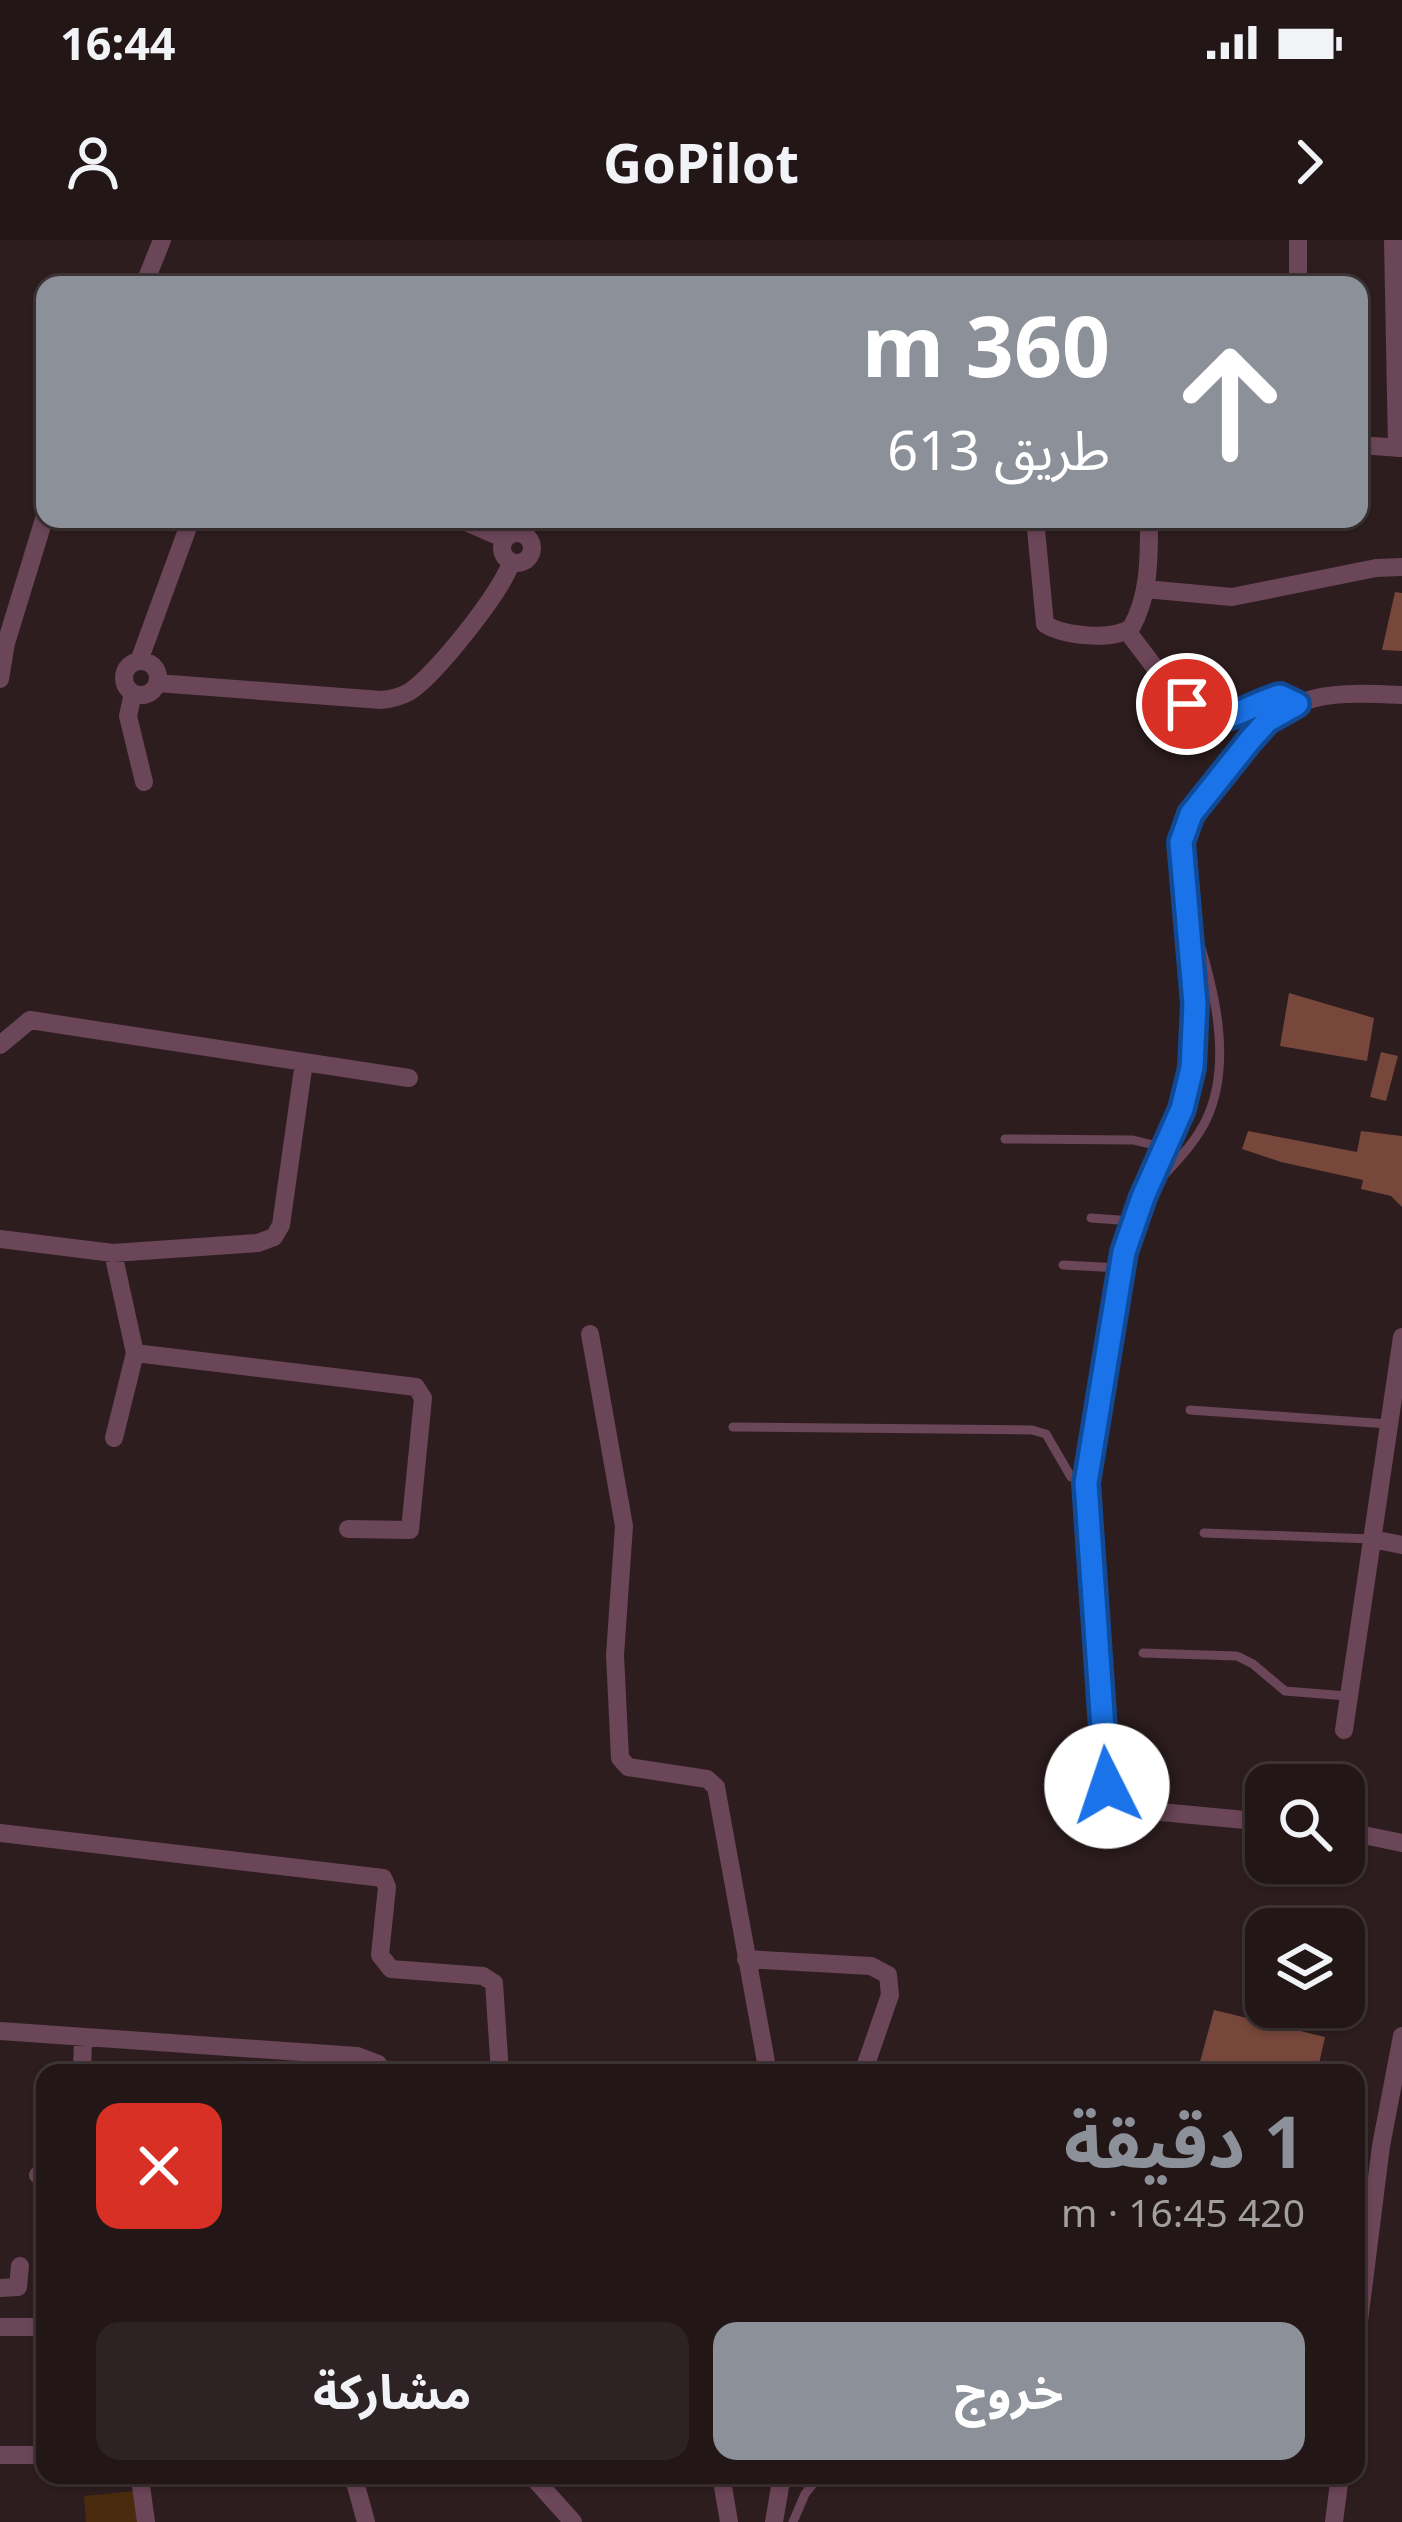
<!DOCTYPE html>
<html lang="ar">
<head>
<meta charset="utf-8">
<style>
  :root { --surface:#221617; --page:#2e2324; --text:#f1f3f6; --muted:#a29fa1; --line:#3f3536; --accent:#8c9099 }
  body { margin:0; font-family:"Noto Sans","Noto Sans Arabic",sans-serif; background:var(--page); color:var(--text); direction:rtl; height:100vh; display:flex; flex-direction:column; font-size:45px; white-space:nowrap }
  * { box-sizing:border-box; margin:0 }
  p { font-size:39px; color:var(--muted) }
  .icon { flex:none; width:66px; height:66px; fill:none; stroke:currentColor; stroke-width:2; stroke-linecap:round; stroke-linejoin:round }
  .map { position:relative; flex:1; overflow:hidden; direction:ltr }
  .side { position:absolute; left:36px; top:1824px; width:1329px; height:420px; display:flex; flex-direction:column; background:var(--surface); border-radius:24px; box-shadow:0 3px 9px #0004,0 0 0 3px var(--line); direction:rtl }
  .side>* { flex:none }
  .guide { position:absolute; left:36px; top:36px; width:1332px; height:252px; border-radius:24px; box-shadow:0 3px 9px #0004,0 0 0 3px var(--line); direction:rtl; background:#8c9099; color:#fff; overflow:hidden }
  .controls { position:absolute; left:1245px; top:1524px; display:grid; gap:24px }
  .controls a { display:grid; place-items:center; width:120px; height:120px; border-radius:24px; background:var(--surface); box-shadow:0 3px 9px #0004,0 0 0 3px var(--line); font-size:60px }
  .pin { position:absolute; display:grid; place-items:center; width:102px; height:102px; color:#fff; margin:-51px; border:6px solid #fff; border-radius:50%; box-shadow:0 3px 12px #0007 }
  .me { position:absolute; width:132px; margin:-66px; rotate:356deg; stroke-linejoin:round; filter:drop-shadow(0 0 9px #0008) }
  .turn { display:flex; align-items:center; gap:42px; height:252px; padding:0 60px; font-size:54px }
  .turn .icon { width:156px; height:156px; stroke-width:2.5 }
  .turn b { display:block; font-size:84px; line-height:102px }
  .round { display:grid; place-items:center; flex:none; width:126px; height:126px; border-radius:24px; background:var(--page) }
  .summary { display:flex; align-items:center; justify-content:space-between; height:204px; padding:0 60px }
  h1 { font-size:72px; font-weight:700; line-height:90px; color:var(--accent) }
  .button { display:flex; gap:24px; margin-top:auto; padding:24px 60px }
  .button a { flex:1; height:138px; border-radius:24px; background:var(--accent); color:#fff; font-size:48px; font-weight:700; line-height:138px; text-align:center }
  .button a+a { background:var(--page); color:var(--text) }
  .status { display:flex; justify-content:space-between; align-items:center; height:84px; padding:0 60px; background:var(--surface); direction:ltr }
  .status svg { height:33px; fill:currentColor }
  header { display:flex; justify-content:space-between; align-items:center; height:156px; padding:0 60px; background:var(--surface); font-size:54px; font-weight:700 }
  .map>svg:first-child { display:block }
  .green { fill:#4a2b0d }
  .building { fill:#76473a }
  .lines { fill:none; stroke-linecap:round; stroke-linejoin:round }
  .service { stroke:#6b4558; stroke-width:9 }
  .minor { stroke:#6b4558; stroke-width:18 }
  .route-casing { stroke:#114b97; stroke-width:30 }
  .route { stroke:#1a73e8; stroke-width:21 }
</style>
</head>
<body>
<div class="status"><b>16:44</b><svg viewBox="0 0 49 12"><path d="M0 12V9h3v3zM5 12V6h3v6zM10 12V3h3v9zM15 12V0h3v12zM26 1h20v11H26zM47 4h2v5h-2z"/></svg></div>
<header><svg class="icon" aria-label="forward" viewBox="0 0 24 24"><path d="M9 5l7 7-7 7"/></svg>GoPilot<svg class="icon" aria-label="person" viewBox="0 0 24 24"><circle cx="12" cy="8" r="4"/><path d="M4 21q1-7 8-7t8 7"/></svg></header>
<div class="map">
<svg width="1402" height="2282" viewBox="0 0 1402 2282">
  <rect width="100%" height="100%" fill="#2d1d1f"/>
  <!-- green -->
  <path class="green" d="M135,2251l2,31h-51l-2,-26z"/>
  <!-- building -->
  <path class="building" d="M1395,352l7,1v58l-20,-1z
    M1289,753l85,25 -7,43 -87,-15z
    M1381,812l17,4 -12,45 -16,-4z
    M1248,891l109,21 4,-21 41,5v71l-11,-11 -30,-7 2,-9 -82,-18 -39,-13z
    M1214,1770l111,27 -8,36h-120z"/>
  <g class="lines">
    <!-- service -->
    <path class="service" d="M1005,899l128,1 33,8
      M1154,946c19,-21 41,-42 53,-68 26,-57 7,-130 -11,-187
      M1091,978l42,3
      M1063,1025l58,3
      M1190,1170l199,14
      M733,1187l299,3 14,4 25,43 14,5
      M1204,1293l168,6
      M1143,1413l94,3 16,8 32,27 62,5
      M793,2282l12,-28 15,-19"/>
    <!-- minor -->
    <path class="minor" d="M1393,0l4,208
      M144,45l18,-45
      M1298,45v-45
      M1359,205l43,3
      M459,279l46,20
      M1035,279l10,105c18,12 67,17 86,4 19,-33 18,-72 18,-109
      M502 308a15 15 0 1 1 30 0a15 15 0 1 1-30 0Z
      M1145,349l87,8 144,-29 26,-1
      M1127,391l48,63 35,26 15,-2 55,-22 17,7
      M139,421l52,-142
      M124 438a17 17 0 1 1 34 0a17 17 0 1 1-34 0Z
      M0,439l6,-36 39,-127
      M157,443l224,17c11,-1 19,-3 28,-8 25,-15 95,-103 102,-130
      M133,453l-5,23 16,66
      M0,805l30,-25 379,58
      M0,999l113,14 145,-10 16,-6 7,-12 23,-163
      M113,1013l22,100 -21,85
      M590,1094l34,192 -9,129 5,103 8,9 79,12 9,8 52,286
      M135,1113l281,34 7,11 -13,132 -62,-1
      M1372,1299l30,6
      M1344,1490l58,-393
      M1266,1582l-126,-12 -27,-9 -6,-14 -21,-304 38,-231 14,-43 44,-100 10,-41 3,-64 -14,-162 3,-16c13,-22 30,-41 46,-61 56,-72 84,-74 172,-70
      M1344,1591l58,12
      M0,1593l383,45 4,9 -7,68 11,14 92,7 11,7 6,90
      M746,1719l125,7 17,9 2,20 -27,78
      M0,1791l357,25 21,8 4,9
      M82,1833l1,-35
      M38,1935l7,1
      M0,2048l18,-1 2,-21
      M0,2087h45
      M1356,2105l25,-199 21,-110
      M0,2215h45
      M136,2235l4,3 6,44
      M353,2235l13,47
      M531,2235l42,47
      M721,2235l8,47
      M774,2282l8,-47
      M1334,2282l6,-47"/>
  </g>
  <g class="lines">
    <!-- route casing -->
    <g class="route-casing">
      <path id="route" d="M1107,1546l-21,-303 38,-231 19,-55 39,-88 10,-41 3,-64 -14,-162 10,-28 59,-74 17,-19 30,-17 -17,-8c-38,10 -57,38 -93,8"/>
    </g>
    <!-- route -->
    <use href="#route" class="route"/>
  </g>
</svg>
<div class="controls">
<a><svg class="icon" aria-label="search" viewBox="0 0 24 24"><circle cx="10" cy="10" r="6"/><path d="M15 15l6 6"/></svg></a>
<a><svg class="icon" aria-label="layers" viewBox="0 0 24 24"><path d="M12 4l9 5-9 5-9-5zM3 14l9 5 9-5"/></svg></a>
</div>
<div class="pin" style="left:1187px;top:464px;background:#d93025"><svg class="icon" aria-label="arrive" viewBox="0 0 24 24"><path d="M6 21V4h12l-3 4 3 4H6"/></svg></div>
<svg class="me" style="left:1107px;top:1546px" viewBox="-20 -20 40 40"><circle r="19" fill="#fff"/><path d="M0-13L10 11 0 6-10 11z" fill="#1a73e8"/></svg>
<div class="guide">
<div class="turn"><svg class="icon" aria-label="ahead" viewBox="0 0 24 24"><path d="M12 20V5M6 11l6-6 6 6"/></svg><div><b>360 m</b>طريق 613</div></div>
</div>
<section class="side">
<div class="summary"><div><h1>1 دقيقة</h1><p>420 m · 16:45</p></div><a class="round" style="background:#d93025;color:#fff"><svg class="icon" aria-label="close" viewBox="0 0 24 24"><path d="M6 6l12 12M18 6L6 18"/></svg></a></div>
<div class="button"><a>خروج</a><a>مشاركة</a></div>
</section>
</div>
</body>
</html>
